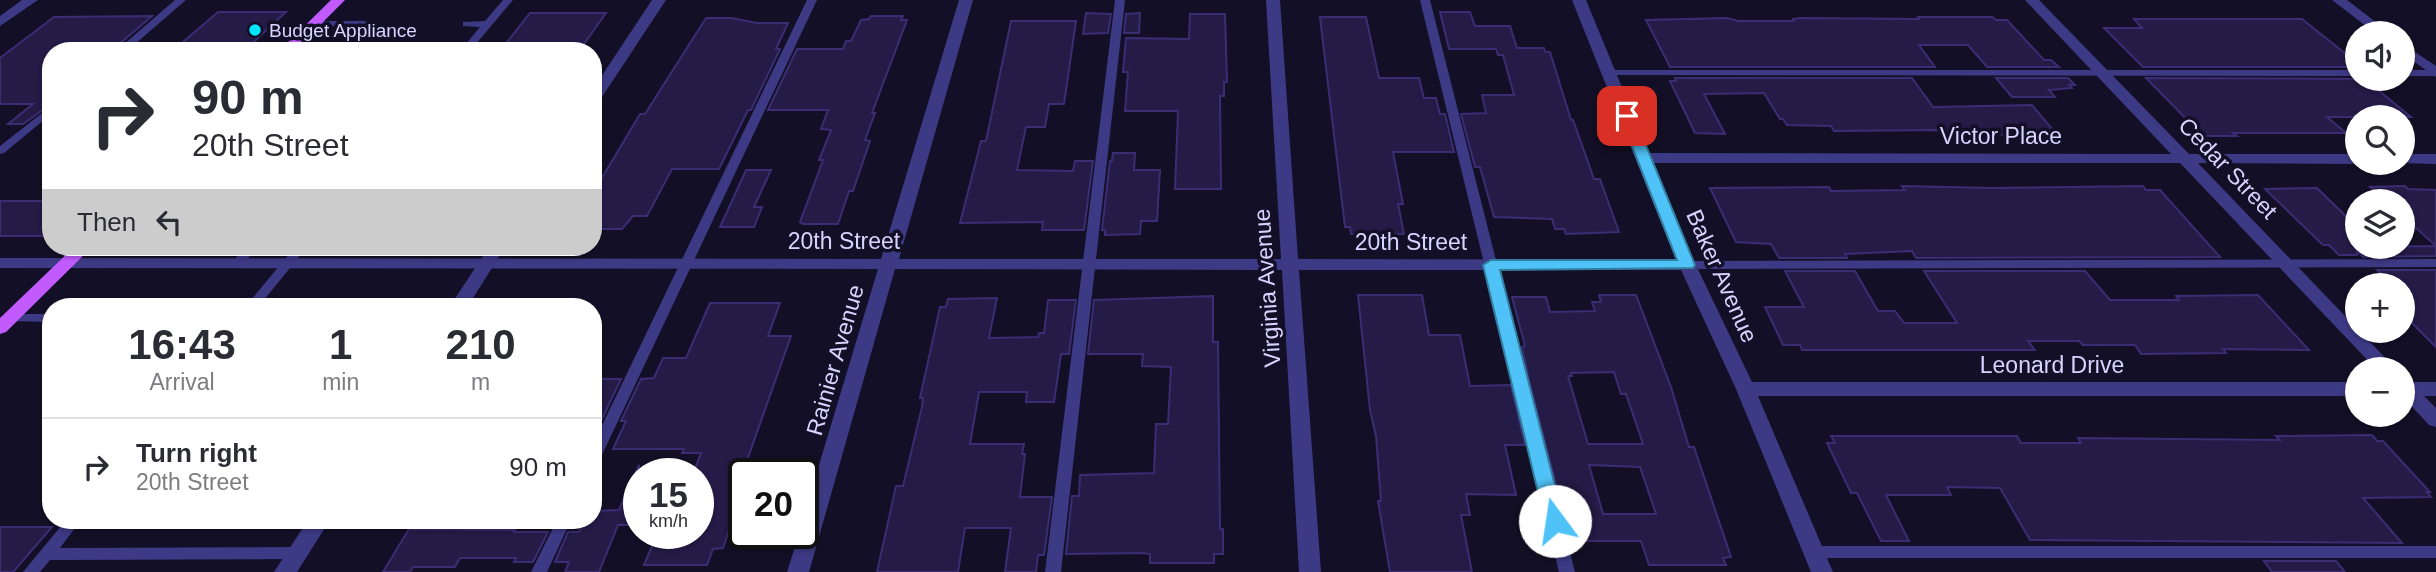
<!DOCTYPE html>
<html lang="en">
<head>
<meta charset="utf-8">
<style>
  :root { --surface:#fff; --page:#f7f7f7; --text:#2b2b33; --muted:#7c7c81; --line:#e1e1e2 }
  body { margin:0; font-family:Helvetica,sans-serif; background:var(--page); color:var(--text); height:100vh; display:flex; flex-direction:column; font-size:26px; white-space:nowrap }
  * { box-sizing:border-box; margin:0 }
  p { font-size:23px; color:var(--muted) }
  .icon { flex:none; width:38px; height:38px; fill:none; stroke:currentColor; stroke-width:2; stroke-linecap:round; stroke-linejoin:round }
  .map { position:relative; flex:1; overflow:hidden }
  .drawer { position:absolute; left:42px; top:298px; width:560px; height:231px; display:flex; flex-direction:column; background:var(--surface); border-radius:28px; box-shadow:0 2px 5px #0004 }
  .drawer>* { flex:none }
  .top-card { position:absolute; left:42px; top:42px; width:560px; height:214px; border-radius:28px; box-shadow:0 2px 5px #0004; background:#fff; color:var(--text); overflow:hidden }
  .buttons { position:absolute; left:2345px; top:21px; display:grid; gap:14px }
  .buttons a { display:grid; place-items:center; width:70px; height:70px; border-radius:50%; background:var(--surface); box-shadow:0 2px 5px #0004; font-size:35px }
  .speed { position:absolute; left:623px; top:458px; display:flex; gap:14px; font-size:35px; font-weight:700; text-align:center }
  .speed>* { display:grid; place-content:center; width:91px; height:91px; border-radius:50%; background:var(--surface); box-shadow:0 2px 5px #0004; line-height:1 }
  .speed small { font-size:18px; font-weight:400 }
  .speed .limit { border:4px solid #111; border-radius:10px; background:#fff; color:#111 }
  .pin { position:absolute; display:grid; place-items:center; width:60px; height:60px; color:#fff; margin:-30px; border-radius:14px; box-shadow:0 4px 10px #0006 }
  .me { position:absolute; width:77px; margin:-38px; rotate:346deg; stroke-linejoin:round; filter:drop-shadow(0 0 5px #0008) }
  .turn { display:flex; align-items:center; gap:24px; height:147px; padding:0 35px; font-size:32px }
  .turn .icon { width:91px; height:91px; stroke-width:2.5 }
  .turn b { display:block; font-size:49px; line-height:60px }
  .then { display:flex; align-items:center; height:66px; padding:0 35px; background:#0003; gap:14px; font-size:26px }
  .eta { display:flex; justify-content:space-evenly; align-items:center; height:119px; text-align:center }
  .eta b { font-size:42px; font-weight:700; line-height:49px }
  ul { padding:0; list-style:none }
  li { display:flex; align-items:center; gap:21px; height:98px; padding:0 35px; border-top:2px solid var(--line) }
  li div { flex:1 }
  li b { display:block; font-size:26px }
  li em { font-style:normal }
  .map>svg:first-child { display:block }
  .building { fill:#241b47; stroke:#3b2d73; stroke-width:2; fill-rule:evenodd }
  .lines { fill:none; stroke-linecap:round; stroke-linejoin:round }
  .service { fill:#3d3a85; fill-rule:evenodd }
  .minor { fill:#3d3a85; fill-rule:evenodd }
  .tertiary { fill:#3d3a85; fill-rule:evenodd }
  .primary { fill:#c25bff; fill-rule:evenodd }
  .route { fill:#4fc3f7; stroke:#337fa1; stroke-width:2 }
  .poi-dot { fill:#00e5ff; stroke:#130f26; stroke-width:2.5 }
  .labels { text-anchor:middle; dominant-baseline:central; stroke-width:7; stroke-linejoin:round; paint-order:stroke }
  .far-poi-label { font-size:19px; fill:#d9d4ff; stroke:#130f26; text-anchor:start }
  .street-label { font-size:23px; fill:#d9d4ff; stroke:#130f26 }
</style>
</head>
<body>
<div class="map">
<svg width="2436" height="572" viewBox="0 0 2436 572">
  <rect width="100%" height="100%" fill="#130f26"/>
  <!-- building -->
  <path class="building" d="M218,12h68l-42,39h-57l3,-3h-14z
    M1440,12h30l5,14h35l7,22h27l1,4h5l21,68h2l21,59h6l19,53 -53,2 -2,-5h-9l-3,-10 -58,-2 -14,-50h-5l-14,-53 25,-1 -4,-18h32l-11,-40h-5l-2,-6h-47z
    M530,13h76l-22,31h-8l-5,7h-71z
    M1086,13l25,1 -3,19 -25,1z
    M1140,13l-1,20h-15l2,-19z
    M1190,14h35l2,68h-3v14h-4l1,93h-46l3,-78h-53l3,-39h-5l3,-34 63,1z
    M152,16l-41,35h-60v53l-28,20h-15l25,-20h-33v-46l54,-41z
    M871,16h32l-2,4h6l-35,93h3l-10,27 5,1 -17,50h-4l-11,33h-35l-3,-2 23,-62h-4l12,-30 -10,-1 7,-19h-60l29,-61h46l3,-8h5l10,-21 8,-1z
    M1320,17h46l13,61h40l5,20h12l4,16h5l9,38h-61l10,52h-5l6,30h-53l-1,-7h-5z
    M1918,17h74l4,3h11l37,40h7l8,7h-72l-19,-22h-49l16,22h-265l-24,-47 81,-2 11,3h56l-1,-2 7,-1 119,1z
    M706,18h25l26,5h31l-12,26h4l-29,61h-3l-29,59h-47l-25,47h-14l-11,13h-29v-36l47,-79h5z
    M2134,19h168l55,44v4h-214l-39,-39h38z
    M1011,21h65l-12,83h-15l-4,23h-19l-9,43 56,1 2,-10h18l-9,69h-42l1,-8 -83,1 21,-82h5z
    M1675,78h237l21,29 99,-2 25,30 -104,-1 -3,-3 -14,-1 -102,1 -3,-5 -44,-1 -4,-6h-3l-16,-26 -60,1 21,40 -30,-1 -25,-52h6z
    M1996,78h72l7,7h-6l3,3 -23,2 6,7h-43z
    M2146,78l230,1 9,6h-13l39,32h-84l19,16h-113l4,3h-34z
    M1113,153h22l-1,17h26l-3,51h-16l-1,13 -35,1v-5h-3l8,-69h2z
    M746,170h25l-17,37h8l-8,20h-34z
    M1902,186l91,2 150,-2 3,4h14l60,67 -304,1 -4,-7 -67,3 2,4h-68l-8,-14 -35,-2 -26,-54 119,-1 2,4 74,-1z
    M2405,186l3,3 28,1v66l-73,1 -6,-6v4h-18l-10,-10h-6l-58,-56 52,-1 40,39v20l79,-1 -33,-30v-15h-16l-17,-14z
    M0,201h51v28l-8,7h-43z
    M2377,270h59v77l-33,-33v-10h9l-9,-9v-10h-10z
    M1785,271h70l23,40h17l9,12h53l-33,-52h161l25,29h69l-3,-4 82,-1 51,55 -86,-1 3,4 -85,1 -6,-9h-52l-4,-4h-51l7,9h-233l-2,-5h-17l-18,-38h39z
    M1358,295h64l7,40h31l10,51 41,-1 14,60h-20l11,50 -50,-1 4,21h-9l11,57h-82l-12,-71h3l-5,-65 -6,-26z
    M1599,295h37l35,92 18,60h5l37,110 -8,1 3,7h-77l-8,-24h-63l-11,-44 -8,-1 -29,-111 -8,-38 3,-1 -13,-49h34l4,15 45,-1 -3,-9h9zM1614,372l7,22h5l17,50h-55l-20,-68h4l-1,-3zM1589,465l51,2 16,47h-53z
    M1213,296v46h5l2,187h3v25h-9v9h-64v-9l-7,-1 -77,1 6,-58h7l1,-21 74,-2 2,-49h12l3,-57 -29,-1 1,-12h-55l6,-54z
    M997,298l-8,40 49,-1 1,-4h5l4,-33h28l-7,54h-8l-7,48h-28l1,-10h-48l-9,52h54l-2,10h3l-5,43h32l-8,58h-6l-2,17h-31l6,-44h-46l-7,44h-81l19,-86h7l19,-79 1,-9h-3l20,-91h6l2,-8z
    M710,303h70l-12,33h23l-47,133v18l-21,61 -10,1 -6,16h-63l13,-31h41v-60h-5l8,-21h-19l2,-4h-71l13,-28h-5l20,-42 13,-1 9,-20h23z
    M593,379h28l-20,42h-8z
    M2372,435l5,6h6l47,51h-3l4,5 -68,1 39,45 -372,-3 -30,-52 -53,-1 4,8h-65l23,46h-28l-24,-48h-6l-24,-50h8l-4,-7h186l4,7h60l-3,-5 202,2 -4,-4z
    M639,465v60h-21l-19,47h-34l4,-10h-14l13,-30h11l5,-12h9v-9l26,-1z
    M0,527h52l-39,45h-13z
    M409,529l106,1 -1,2h34l-15,30h-19l2,-4h-56l-5,9h-42l-3,5h-27z
    M2264,561h72l9,11h-73z"/>
  <g class="lines">
    <!-- service -->
    <path class="service" d="M175,0h11l-59,51h-11z
      M503,0h10l-43,51h-10l20,-24 -17,-1v-4l22,-1z
      M807,0h10l-217,459 -2,4 -5,1v-20z
      M1115,0h10l-64,572h-16z
      M1420,0h10l145,572h-16z
      M313,21h54l5,3 -5,3 -57,-1 -2,-2z
      M1609,70h748v6l-752,-1 -1,-2z
      M2403,70h33v6h-33z
      M51,106v8l-47,39 -4,1v-8z
      M246,247h12l-17,19h-8l-2,-3z
      M295,247h12l-48,59h-13z
      M2436,259v8l-749,2 -6,-4 6,-4z
      M10,314h41v8l-45,-1 -2,-3 2,-3z
      M66,520h15l-21,28 237,-1 5,2 3,4 -3,4 -5,2 -247,1 -10,12h-17z
      M557,520h14l-24,52h-16z
      M1814,546h622v12h-622l-5,-2 -3,-4 3,-4z"/>
    <!-- minor -->
    <path class="minor" d="M22,0h16l-38,26v-10z
      M959,0h14l-74,259h382l-15,-259h14l18,259 378,1 -104,-260h14l63,153 522,1 -146,-154h14l150,154h168v9h4l-4,1 -159,-1 198,206h-20l-196,-206h-527l43,102 56,117h605v14h-599l75,176h-22l-75,-183 -55,-119h-382l22,302h-22l-17,-302 -387,-1 -86,303h-22l12,-38h4v-16l75,-249 -878,-1v-10l881,1z
      M2403,154h33v10l-37,-1h4z
      M2403,378l9,4h24v14h-12l12,12v19l-7,-2 -26,-28z"/>
    <!-- tertiary -->
    <path class="tertiary" d="M652,0h14l-68,103 -5,1v-15z
      M2332,0h15l43,33h-15z
      M2403,44l33,22v11l-33,-23z
      M489,247h16l-37,59h-18z
      M308,520h22l-33,52h-23z"/>
    <!-- primary -->
    <path class="primary" d="M331,0h14l-51,51h-15z
      M74,247h18l-86,85 -6,2v-16z"/>
  </g>
  <!-- route -->
  <path class="route" d="M1627,112l7,4 61,149 -2,3 -193,2 64,251 -3,5 -6,2 -7,-2 -3,-5 -62,-256 8,-5h186l-57,-144z"/>
  <!-- markers -->
  <circle class="poi-dot" cx="255" cy="30" r="7"/>
  <g class="labels">
    <!-- far-poi labels -->
    <g class="far-poi-label">
      <text x="269" y="30">Budget Appliance</text>
    </g>
    <!-- street labels -->
    <g class="street-label">
      <text x="2001" y="136">Victor Place</text>
      <text transform="translate(2228 168) rotate(46)">Cedar Street</text>
      <text x="844" y="241">20th Street</text>
      <text x="1411" y="242">20th Street</text>
      <text transform="translate(1722 276) rotate(66)">Baker Avenue</text>
      <text transform="translate(1267 288) rotate(-94)">Virginia Avenue</text>
      <text transform="translate(835 360) rotate(-74)">Rainier Avenue</text>
      <text x="2052" y="365">Leonard Drive</text>
    </g>
  </g>
</svg>
<div class="buttons">
<a><svg class="icon" aria-label="sound" viewBox="0 0 24 24"><path d="M4 9h4l5-4v14l-5-4H4zM17 9q2 3 0 6"/></svg></a>
<a><svg class="icon" aria-label="search" viewBox="0 0 24 24"><circle cx="10" cy="10" r="6"/><path d="M15 15l6 6"/></svg></a>
<a><svg class="icon" aria-label="layers" viewBox="0 0 24 24"><path d="M12 4l9 5-9 5-9-5zM3 14l9 5 9-5"/></svg></a>
<a>+</a>
<a>−</a>
</div>
<div class="speed"><div>15<small>km/h</small></div><div class="limit">20</div></div>
<div class="pin" style="left:1627px;top:116px;background:#d93025"><svg class="icon" aria-label="arrive" viewBox="0 0 24 24"><path d="M6 21V4h12l-3 4 3 4H6"/></svg></div>
<svg class="me" style="left:1555px;top:521px" viewBox="-20 -20 40 40"><circle r="19" fill="#fff"/><path d="M0-13L10 11 0 6-10 11z" fill="#4fc3f7"/></svg>
<div class="top-card">
<div class="turn"><svg class="icon" aria-label="right" viewBox="0 0 24 24"><path d="M7 20v-9h11M14 6l5 5-5 5"/></svg><div><b>90 m</b>20th Street</div></div>
<div class="then">Then<svg class="icon" aria-label="left" viewBox="0 0 24 24"><path d="M17 20v-9H6M10 6l-5 5 5 5"/></svg></div>
</div>
<section class="drawer">
<div class="eta">
<div><b>16:43</b><p>Arrival</p></div>
<div><b>1</b><p>min</p></div>
<div><b>210</b><p>m</p></div>
</div>
<ul>
<li><svg class="icon" aria-label="right" viewBox="0 0 24 24"><path d="M7 20v-9h11M14 6l5 5-5 5"/></svg><div><b>Turn right</b><p>20th Street</p></div><em>90 m</em></li>
</ul>
</section>
</div>
</body>
</html>
